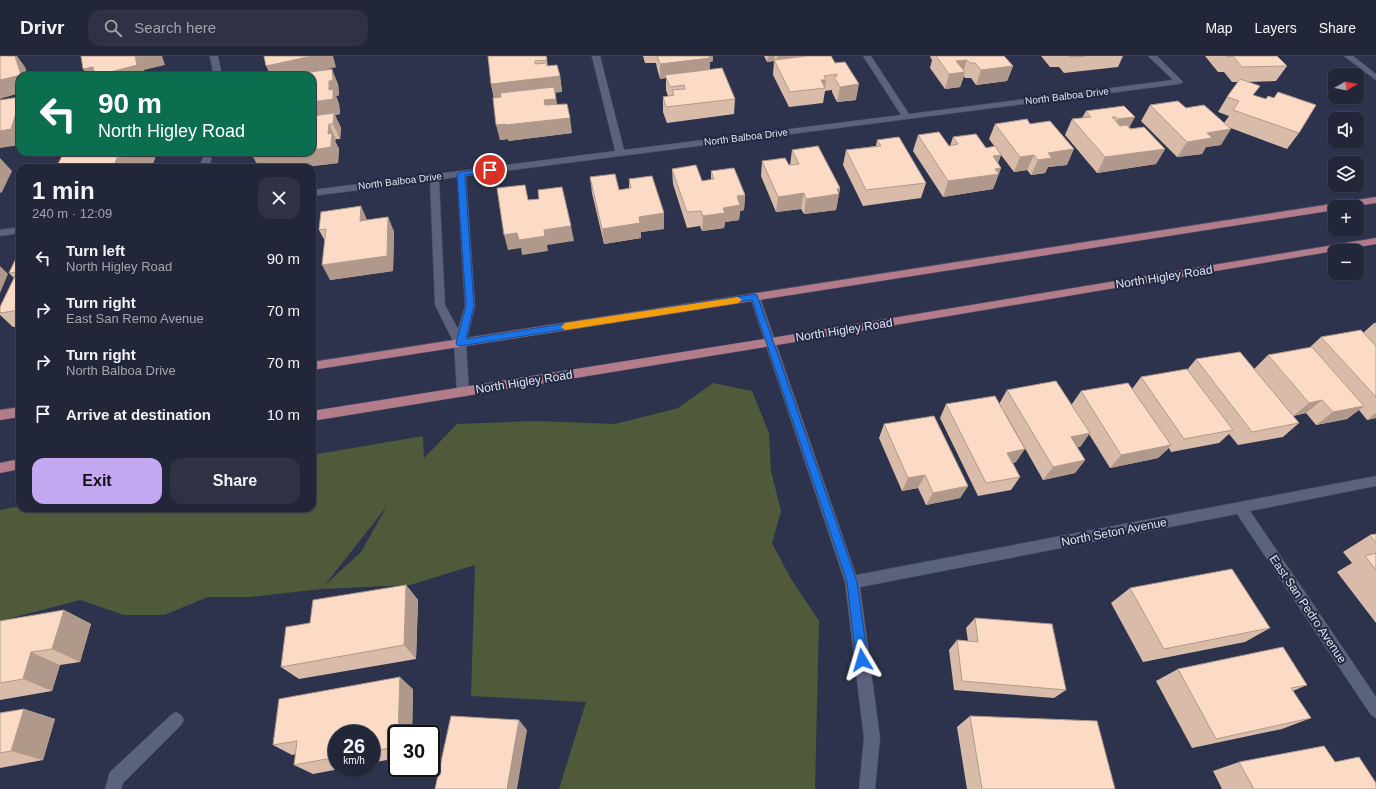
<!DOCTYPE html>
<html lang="en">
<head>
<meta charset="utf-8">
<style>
  :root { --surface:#222639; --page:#2e3244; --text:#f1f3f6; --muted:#a2a5ae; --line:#3f4353; --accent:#c4a7f1 }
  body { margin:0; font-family:Helvetica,sans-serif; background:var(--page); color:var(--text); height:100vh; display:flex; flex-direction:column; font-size:15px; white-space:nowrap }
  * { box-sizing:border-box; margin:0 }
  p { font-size:13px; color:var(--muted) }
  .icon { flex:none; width:22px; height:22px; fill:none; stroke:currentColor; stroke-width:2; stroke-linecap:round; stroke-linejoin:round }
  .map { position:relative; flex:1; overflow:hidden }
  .sheet { position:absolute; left:16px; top:108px; width:300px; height:348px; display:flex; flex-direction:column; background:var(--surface); border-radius:12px; box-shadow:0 1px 3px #0004,0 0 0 1px var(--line) }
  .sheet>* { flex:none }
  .banner { position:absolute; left:16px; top:16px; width:300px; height:84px; border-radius:12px; box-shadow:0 1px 3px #0004,0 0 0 1px var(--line); background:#0b6e4f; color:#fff; overflow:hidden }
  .needle { width:26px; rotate:80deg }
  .tools { position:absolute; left:1328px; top:12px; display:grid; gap:8px }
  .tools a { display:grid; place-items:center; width:36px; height:36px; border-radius:8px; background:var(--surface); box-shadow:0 1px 3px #0004,0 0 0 1px var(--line); font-size:20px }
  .speed { position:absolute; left:328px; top:669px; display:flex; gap:8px; font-size:20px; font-weight:700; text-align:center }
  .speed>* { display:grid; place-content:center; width:52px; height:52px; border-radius:50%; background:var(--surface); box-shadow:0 1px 3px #0004,0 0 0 1px var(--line); line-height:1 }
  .speed small { font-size:10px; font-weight:400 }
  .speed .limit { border:2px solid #111; border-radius:6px; background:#fff; color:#111 }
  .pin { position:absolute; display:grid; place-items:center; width:34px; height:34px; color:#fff; margin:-17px; border:2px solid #fff; border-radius:50%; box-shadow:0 1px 4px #0007 }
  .me { position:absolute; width:44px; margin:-22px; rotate:353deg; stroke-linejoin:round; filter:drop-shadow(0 0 3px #0008) }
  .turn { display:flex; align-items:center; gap:14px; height:84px; padding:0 16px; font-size:18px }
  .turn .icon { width:52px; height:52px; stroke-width:2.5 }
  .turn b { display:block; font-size:28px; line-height:34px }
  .round { display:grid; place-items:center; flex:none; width:42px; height:42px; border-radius:12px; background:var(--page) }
  .overview { display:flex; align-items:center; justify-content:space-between; height:68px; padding:0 16px }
  h1 { font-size:24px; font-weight:700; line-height:30px }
  .primary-button { display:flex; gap:8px; margin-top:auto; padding:8px 16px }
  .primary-button a { flex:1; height:46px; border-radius:12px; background:var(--accent); color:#111; font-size:16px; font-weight:700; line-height:46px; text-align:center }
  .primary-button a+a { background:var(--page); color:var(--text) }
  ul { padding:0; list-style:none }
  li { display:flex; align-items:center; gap:12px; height:52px; padding:0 16px }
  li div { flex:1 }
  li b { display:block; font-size:15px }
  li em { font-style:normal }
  header { display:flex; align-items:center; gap:24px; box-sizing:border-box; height:56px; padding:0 20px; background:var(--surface); border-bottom:1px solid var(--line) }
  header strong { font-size:19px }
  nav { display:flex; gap:22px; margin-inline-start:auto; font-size:14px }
  .search { width:280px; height:36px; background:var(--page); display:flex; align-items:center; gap:10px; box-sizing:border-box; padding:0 14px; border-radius:12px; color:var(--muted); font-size:15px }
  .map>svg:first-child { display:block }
  .green { fill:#4e5a3a; fill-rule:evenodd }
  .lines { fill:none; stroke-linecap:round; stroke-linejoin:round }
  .minor-casing { stroke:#494e63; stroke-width:1 }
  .major-casing { stroke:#494e63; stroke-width:1 }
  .minor { fill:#5b627e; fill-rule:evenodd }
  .major { fill:#b37c8b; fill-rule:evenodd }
  .wall { fill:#d8bca9 }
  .shaded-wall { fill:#b0998a }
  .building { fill:#fbdbc5; stroke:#b0998a }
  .route { fill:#1a73e8; stroke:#114b97 }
  .slow { fill:#f59e0b }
  .labels { text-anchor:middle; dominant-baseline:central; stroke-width:4; stroke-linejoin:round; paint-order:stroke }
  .far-street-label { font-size:10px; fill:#dee3f3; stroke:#232941 }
  .street-label { font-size:12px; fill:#dee3f3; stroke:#232941 }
</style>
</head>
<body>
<header>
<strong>Drivr</strong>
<div class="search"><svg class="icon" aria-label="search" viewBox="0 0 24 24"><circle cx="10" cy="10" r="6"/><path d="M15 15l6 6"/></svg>Search here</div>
<nav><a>Map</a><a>Layers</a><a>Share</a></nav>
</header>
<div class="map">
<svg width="1376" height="733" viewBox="0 0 1376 733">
  <rect width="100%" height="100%" fill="#2d334c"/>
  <!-- green -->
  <path class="green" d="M713,327l39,8 17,42 2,38 10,40 -9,32 19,36 28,42 -4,168h-256l27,-87 -115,-6 4,-131 -65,20 -88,4 -72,8h-42l-44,18h-40l-44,-15 -80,21v-111l20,-4v2h292v-53l111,-19 1,22 33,-34 80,-3 78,3 63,-16zM387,450l-26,46 -37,34z"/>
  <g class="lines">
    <!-- minor casing -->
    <g class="minor-casing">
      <path id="minor" d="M210,0h8l4,20h-8z
        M592,0h8l24,94 277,-35 -38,-59h8l38,58 264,-34 -25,-24h9l26,26 -4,2 -713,92 9,130 -9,37 3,49 -2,3 -4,2 -4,-2 -2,-3 -3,-49 -19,-38 -5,-124 -118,15v-6l303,-39zM457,121l8,129 -7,23 -13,-24 -6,-125z
        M1344,0h9l23,18v6z
        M205,96h8l-4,16h-10z
        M20,171v6l-20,3v-6z
        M755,237l4,1 1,3 96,278 520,-99v10l-126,25 126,186v21l-5,-3 -134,-201 -377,73 20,151 -5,51h-16l5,-51 -19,-156 -95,-285 1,-3z
        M176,656l5,3 3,5 -3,5 -58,58 -2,6h-16l5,-17 61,-57z"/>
    </g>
    <!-- major casing -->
    <g class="major-casing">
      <path id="major" d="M1376,141v6l-25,4h-16v3l-1023,160v-8z
        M1376,182v6l-605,102 -459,75v-10l459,-73z
        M20,351v10l-20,3v-10z
        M20,403v10l-20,4v-10z"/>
    </g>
    <!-- minor -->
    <use href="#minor" class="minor"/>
    <!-- major -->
    <use href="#major" class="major"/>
  </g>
  <!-- wall -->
  <path class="wall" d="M264,0l72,11 -15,3 17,14 1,11 -3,1 3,8 1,10 -5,1 6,13 -1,11h-4l-1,2 4,8 -1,14 -42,5h-37l53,-16z
    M488,0h58l2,10 12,10 2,16h-7l2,13 15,28 -64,8v-2l-8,1 -6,-43 -3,-13z
    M643,0h70v5l-3,1v8l25,29 -1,15 -67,9 -4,-11v-15l5,-1 -2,-6v-12l-6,1 -3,-11 -1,-5h-11z
    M764,0h67l25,44 -19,2 -5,-10v-2l-7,1 -2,12 -34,4 -16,-32 1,-14 -7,1z
    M931,0h73l9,10 -6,15 -31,4 -5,-7h-6l-1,-2 -4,11 -15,2 -15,-21 2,-8 -2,-3z
    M1041,0h82l-5,11 -54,6 -5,-6h-9z
    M1205,0h73v1l9,9 -11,15 -29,1 6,13 46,38 -12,16 -59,-22 -7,18 -15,2 -4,7 -25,3 -36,-36 9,-16 36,3 38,15 5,-7 -11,-4 9,-15 11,-15h-6l-8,-10h-6z
    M1124,50l5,21 36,22 -9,15 -59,9 -32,-38 7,-16 10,-1 4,-7z
    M995,68h35l37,41 -19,2 -3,6 -14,2 -4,-5 -13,2 -13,-17 -3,8 3,5 -8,21 -50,8 -30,-46 5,-16 31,11h1l3,-9 33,11 9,-1 -6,-8z
    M877,84l49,43 -5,15 -58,8 -20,-41 3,-15 30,-4z
    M792,94l48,38 -4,22 -32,4 -3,-5 -25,3 -15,-36 1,-15 28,4z
    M672,113l30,12 9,-1v-9l34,24 -1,15 -4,1 -1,9 -14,2 -1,6 -22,3 -2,-5 -13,2 -14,-44z
    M590,121l29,13 10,-1v-10l35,34v16l-23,3v6l-37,6 -12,-51z
    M388,161l6,15 -1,39 -63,9 -5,-39 -6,-11 48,-10z
    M20,196v75h-7l-13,-12v-8l14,-29 -5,-5z
    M1376,267v95l-9,2 -8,-10 -12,9 -31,6 -10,-12 -13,3 6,7 -16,14 -45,8 -9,-11 -10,9 -48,9 -2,-4 -11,10 -48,10 -21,-34 -9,13h-3l8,13 -10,13 -32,7 -38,-67 11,49 -3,1 7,14 -9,13 -33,6 -38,-78 6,-14h53l8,-14 65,14 9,-13 51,-2 9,-12 46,-7 9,-11 58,10 14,-14 41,-7 12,-11 42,-4 10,-9z
    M884,368l84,62 -8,12 -34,7 -8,-17 -16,3 -23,-53z
    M1376,478v89l-39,-51 15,-9 -9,-11 27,-17z
    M406,529l12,15 -2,59 -117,20 -18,-12 29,-44z
    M1130,532l140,40 -25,14 -102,20 -32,-59z
    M64,554l27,14 -11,38 -20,3 -8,26 -52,9v-79z
    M975,562l91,72 -12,8 -100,-8 -5,-40 8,-10 11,1 -2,-13z
    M1178,613l129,16 -14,6 18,27 -29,11 -90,19 -36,-67z
    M413,633l-1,45h-15v24l-26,5v-29h-34v34h8l-32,6 -19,-9 2,-11 -4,1 -19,-10z
    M24,653l31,10 -12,41 -43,8v-55z
    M970,660l145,73h-148l-10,-62z
    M1239,706h96l41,27h-154l-9,-18z"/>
  <!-- shaded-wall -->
  <path class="shaded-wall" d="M15,0h2l8,11 3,9h-8v17l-20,6v-19z
    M135,0h27l3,9 -21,5 2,6h-58l-5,-7z
    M312,0h21l3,11 -40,9h-25l-5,-10z
    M705,0h8v5l-3,1v11l-45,2 1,3 -6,1v-15z
    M768,0h7l-1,5 -7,1z
    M777,0h46l-47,7z
    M967,4l-4,12h2l-5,15 -15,2 4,-15 7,-13z
    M1013,10l-6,15 -31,4 5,-15z
    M332,13l6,15 1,11 -3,1 3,8 1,10 -5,1 6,13 -1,11 -7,-15 -21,-6v-16l17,-12v-9z
    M560,20l2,16 -68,8 -3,-16z
    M821,24h5l-1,8z
    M859,28l-3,16 -19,2 3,-15z
    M556,43l2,15 -12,2 -2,-16z
    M20,45v44l-20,3v-17z
    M1135,61l-8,15 -17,2 8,-15z
    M570,62l2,15 -64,8v-2l-8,1 -4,-15z
    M329,68l7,15 -1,2 4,8 -1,14 -42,5h-37l-6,-11 42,-5h17v-2l16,-16z
    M1231,73l-10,16 -15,2 -4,7 -25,3 10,-15 20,-9z
    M1074,93l-7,16 -19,2 -3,6 -14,2 7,-15 10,-7z
    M1165,93l-9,15 -59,9 8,-16z
    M141,96h16l-5,16h-39l4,-10z
    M1001,99l-5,13h5l-8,21 -50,8 5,-16 45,-25z
    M1034,99l-7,15 -13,2 6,-15z
    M0,102l12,13 -10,21 -2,1z
    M840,132l-1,6 -3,16 -32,4 2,-15z
    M804,137l-3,16 -25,3 2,-15z
    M745,139l-1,15 -4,1 -1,9 -14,2 -1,6 -22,3 1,-15 20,-8 14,-12z
    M361,150l7,16 -8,-1z
    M664,157v16l-23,3v6l-37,6 -2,-15 37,-12z
    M388,161l6,15 -1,39 -63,9 -8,-15z
    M571,170l3,15 -27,4 1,6 -26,4 -1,-7 -13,2 -4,-15z
    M0,210l8,8 -8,19z
    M1322,344l-16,13 -13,3 16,-13z
    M1364,350l-17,13 -31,6 17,-13z
    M1376,357v5l-9,2z
    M1090,377l-10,14 -19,3 10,-13z
    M1171,389l-13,13 -48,10 11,-13z
    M1025,393l-9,13 -17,4 8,-13z
    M1085,404l-10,13 -32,7 10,-13z
    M925,419l-7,13 -16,3 6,-13z
    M968,430l-8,12 -34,7 7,-12z
    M406,529l12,15 -2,59 -12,-14z
    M64,554l27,14 -11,38 -28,-13z
    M31,596l29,13 -8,26 -29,-12z
    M400,621l13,12 -1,45h-14z
    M24,653l31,10 -12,41 -32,-9z
    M519,664l8,10 -10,59h-10z"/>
  <!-- building -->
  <path class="building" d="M0,0h15l6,19 -21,5z
    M81,0h54l2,9 -42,11 -2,-9 -10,2z
    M264,0h48l-46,10z
    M488,0h58l1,4 -12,1v3l11,-1 1,3 10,-1 3,11 -69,8z
    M657,0h52l1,2 -50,6z
    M807,0h24l4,7 10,-1 14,22 -19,3 -6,-10 3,-1v-2l-13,2 2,4h-5l4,8 -35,4 -16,-32z
    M936,0h68l9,10 -32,4 -6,-7h-5l-3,-3 -11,1 9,11 -16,2z
    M1069,0h16l-15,1z
    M1226,0h51l10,10 -45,1 -9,-11 -6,1z
    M722,12l13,31 -69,8 -3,-10 11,-2 -2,-5 13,-1 -1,-4 -14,2 -5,-12z
    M332,13l1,11 -4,1v9l4,-1v10l-21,3v-26h-30z
    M1240,23l20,7 -7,9 13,4 2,-3 6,2 4,-6 38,13 -17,28 -66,-23 6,-9 -12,-4z
    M554,31l2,12 -12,1 1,5 22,-1 3,14 -65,7v-1l-9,1 -3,-27 8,-1 -1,-4z
    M20,41v4l-9,28 -11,2v-31z
    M1178,45l8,7 18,-3 27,24 -24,4 5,5 -25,4 -37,-37z
    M1124,50l11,11 -17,2 -2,-2h-4l8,9 7,-1 3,4 14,-2 21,22 -60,8 -33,-38 19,-2 -5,-6z
    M334,57l-1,11h-4l-1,10 4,-1 -1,14 -19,3v-34z
    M1027,63l3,5 20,-3 24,28 -26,4 4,5 -14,2 -4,-5 -14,2 -25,-33z
    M939,76l10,14 9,-2 -5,-7 23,-3 10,14 9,-2 6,9 -8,1 8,12 -6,1 4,5 -51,7 -30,-46z
    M899,81l27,46 -60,7 -20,-40 35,-4 -4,-6z
    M818,90l22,42 -3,1 2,5 -33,5 -2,-6 -26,4 -16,-36 23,-3 4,7 10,-1 -7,-14z
    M64,96h77l-1,4 -23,2 -4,10h-57z
    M254,96h41l-42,5z
    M696,109l6,16 12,-2 -3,-8 23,-3 11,27 -8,1 3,9 -17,3 2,5 -22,3 -2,-5 -14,1 -15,-43z
    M615,118l4,16 12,-2 -2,-9 23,-3 12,37 -25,4 1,6 -38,6 -12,-52z
    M525,129l3,15 11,-1 -1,-9 24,-3 9,39 -27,4 1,6 -26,4 -2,-7 -13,2 -7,-47z
    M361,150l-1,15 28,-4 -1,39 -65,9 4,-36 -7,1 2,-18z
    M19,196h1v58l-20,3v-6l17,-35 -8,1z
    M1376,267v4l-3,-3z
    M1361,274l15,16v51l-55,-60z
    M1312,291l52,59 -31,6 -11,-12 -13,3 -41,-48z
    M1240,296l59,71 -47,9 -56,-73z
    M1187,313l46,61 -49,9 -43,-62z
    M1056,325l34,52 -19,4 14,23 -32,7 -46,-77z
    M1128,327l43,62 -50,10 -40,-64z
    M995,340l30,53 -18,4 13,24 -34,6 -40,-79z
    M934,360l34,70 -35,7 -8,-18 -17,3 -24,-54z
    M1376,478v9l-6,-8z
    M1376,497v17l-11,-14z
    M1232,513l38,59 -106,21 -34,-61z
    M406,529l-2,60 -123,22 5,-40 24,-4 3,-23z
    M64,554l-12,39 -21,3 -8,27 -23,4v-62z
    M975,562l77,6 14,66 -104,-9 -5,-41 21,2z
    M1283,591l24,38 -16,3 20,30 -95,21 -38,-70z
    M400,621l-2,57h-1v13l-26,4v-17h-34v23l-43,8 3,-24 -24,4 6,-46z
    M24,653l-13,42 -11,2v-40z
    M451,660l68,4 -12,69h-72z
    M970,660l127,5 18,68h-133z
    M1324,690l11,16 24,-5 17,26v6h-122l-15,-27z"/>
  <!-- route -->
  <path class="route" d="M490,112l3,2 -1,2 -27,3 9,131 -8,33 289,-45 2,1 100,287 11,78 -2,4 -4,1 -4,-1 -2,-4 -9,-78 -95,-282 -292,46 -3,-1 -1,-2 10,-37 -9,-132 4,-2z"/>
  <!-- slow -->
  <path class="slow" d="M738,241l4,3 -4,3 -173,27 -4,-3 4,-4z"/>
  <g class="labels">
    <!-- far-street labels -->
    <g class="far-street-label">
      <text transform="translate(1067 40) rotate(-7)">North Balboa Drive</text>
      <text transform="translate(746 81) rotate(-7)">North Balboa Drive</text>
      <text transform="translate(400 125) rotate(-7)">North Balboa Drive</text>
    </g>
    <!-- street labels -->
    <g class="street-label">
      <text transform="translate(1164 221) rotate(-9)">North Higley Road</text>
      <text transform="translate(844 274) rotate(-9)">North Higley Road</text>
      <text transform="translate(524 326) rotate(-9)">North Higley Road</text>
      <text transform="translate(1114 476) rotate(-11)">North Seton Avenue</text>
      <text transform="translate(1308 553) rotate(56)">East San Pedro Avenue</text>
    </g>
  </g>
</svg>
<div class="tools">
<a><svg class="needle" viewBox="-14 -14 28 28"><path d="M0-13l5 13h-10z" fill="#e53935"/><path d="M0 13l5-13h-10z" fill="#a2a5ae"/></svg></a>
<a><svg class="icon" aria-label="sound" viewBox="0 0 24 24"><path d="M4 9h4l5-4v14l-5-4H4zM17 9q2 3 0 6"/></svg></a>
<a><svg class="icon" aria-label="layers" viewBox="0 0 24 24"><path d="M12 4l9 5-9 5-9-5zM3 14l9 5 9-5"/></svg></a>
<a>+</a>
<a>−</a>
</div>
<div class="speed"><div>26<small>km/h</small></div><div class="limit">30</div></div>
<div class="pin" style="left:490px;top:114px;background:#d93025"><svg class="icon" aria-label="arrive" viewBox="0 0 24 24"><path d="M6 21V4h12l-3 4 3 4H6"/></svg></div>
<svg class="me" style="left:862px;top:604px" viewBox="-20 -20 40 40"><path d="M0-17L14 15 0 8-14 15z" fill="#1a73e8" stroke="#fff" stroke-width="4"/></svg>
<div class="banner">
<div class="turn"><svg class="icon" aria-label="left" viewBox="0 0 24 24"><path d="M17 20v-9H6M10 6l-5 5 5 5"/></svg><div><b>90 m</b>North Higley Road</div></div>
</div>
<section class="sheet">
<div class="overview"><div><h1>1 min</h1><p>240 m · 12:09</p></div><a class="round"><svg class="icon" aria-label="close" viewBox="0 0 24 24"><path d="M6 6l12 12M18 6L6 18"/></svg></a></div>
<ul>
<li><svg class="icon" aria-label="left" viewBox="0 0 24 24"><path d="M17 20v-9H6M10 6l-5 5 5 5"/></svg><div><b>Turn left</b><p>North Higley Road</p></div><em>90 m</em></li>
<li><svg class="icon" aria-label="right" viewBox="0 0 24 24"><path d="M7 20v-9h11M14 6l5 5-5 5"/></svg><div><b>Turn right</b><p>East San Remo Avenue</p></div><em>70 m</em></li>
<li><svg class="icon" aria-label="right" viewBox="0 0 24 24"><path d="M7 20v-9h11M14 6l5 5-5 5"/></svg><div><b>Turn right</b><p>North Balboa Drive</p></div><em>70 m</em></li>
<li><svg class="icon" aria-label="arrive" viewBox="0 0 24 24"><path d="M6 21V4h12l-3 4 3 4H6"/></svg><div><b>Arrive at destination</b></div><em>10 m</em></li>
</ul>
<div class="primary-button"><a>Exit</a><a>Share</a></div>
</section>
</div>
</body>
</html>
